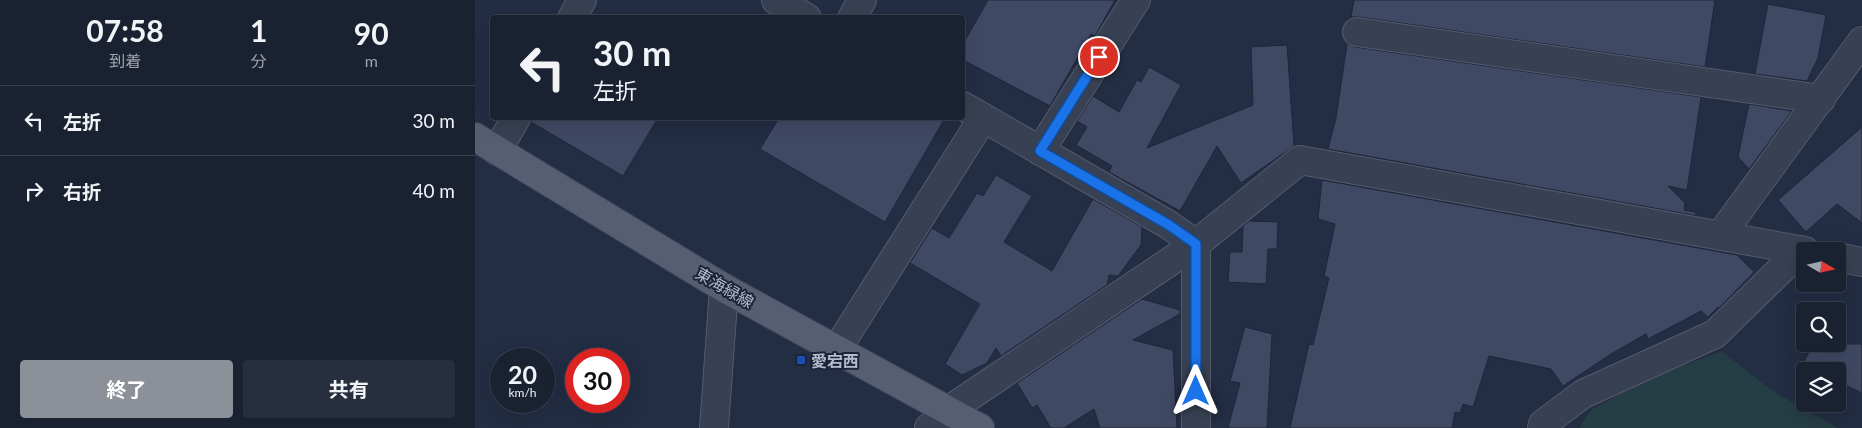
<!DOCTYPE html>
<html lang="ja">
<head>
<meta charset="utf-8">
<style>
  :root { --surface:#1a2232; --page:#272f3e; --text:#f1f3f6; --muted:#9fa4ac; --line:#383f4d; --accent:#8c9099 }
  body { margin:0; font-family:Lato,"Noto Sans JP",sans-serif; background:var(--page); color:var(--text); height:100vh; display:flex; flex-direction:column; font-size:19px; white-space:nowrap }
  * { box-sizing:border-box; margin:0 }
  p { font-size:16px; color:var(--muted) }
  .icon { flex:none; width:28px; height:28px; fill:none; stroke:currentColor; stroke-width:2; stroke-linecap:round; stroke-linejoin:round }
  .map { position:relative; flex:1; overflow:hidden }
  .side { display:flex; flex-direction:column; background:var(--surface); width:475px }
  .side>* { flex:none }
  .hud { position:absolute; left:15px; top:15px; width:475px; height:105px; border-radius:5px; box-shadow:0 5px 20px #0002,0 0 0 1px var(--line); background:#1a2232; color:var(--text); overflow:hidden }
  .needle { width:32px; rotate:99deg }
  .fabs { position:absolute; left:1321px; top:242px; display:grid; gap:10px }
  .fabs a { display:grid; place-items:center; width:50px; height:50px; border-radius:5px; background:var(--surface); box-shadow:0 5px 20px #0002,0 0 0 1px var(--line); font-size:25px }
  .speed { position:absolute; left:15px; top:348px; display:flex; gap:10px; font-size:25px; font-weight:700; text-align:center }
  .speed>* { display:grid; place-content:center; width:65px; height:65px; border-radius:50%; background:var(--surface); box-shadow:0 5px 20px #0002,0 0 0 1px var(--line); line-height:1 }
  .speed small { font-size:12px; font-weight:400 }
  .speed .limit { border:8px solid #d22; background:#fff; color:#111 }
  .pin { position:absolute; display:grid; place-items:center; width:42px; height:42px; color:#fff; margin:-21px; border:2px solid #fff; border-radius:50%; box-shadow:0 1px 5px #0007 }
  .me { position:absolute; width:55px; margin:-28px; rotate:0deg; stroke-linejoin:round; filter:drop-shadow(0 0 4px #0008) }
  .turn { display:flex; align-items:center; gap:18px; height:105px; padding:0 20px; font-size:22px }
  .turn .icon { width:65px; height:65px; stroke-width:2.5 }
  .turn b { display:block; font-size:35px; line-height:42px }
  .eta { display:flex; justify-content:space-evenly; align-items:center; height:85px; text-align:center }
  .eta b { font-size:30px; font-weight:700; line-height:35px }
  .cta { display:flex; gap:10px; margin-top:auto; padding:10px 20px }
  .cta a { flex:1; height:58px; border-radius:5px; background:var(--accent); color:#fff; font-size:20px; font-weight:700; line-height:58px; text-align:center }
  .cta a+a { background:var(--page); color:var(--text) }
  ul { padding:0; list-style:none }
  li { display:flex; align-items:center; gap:15px; height:70px; padding:0 20px; border-top:1px solid var(--line) }
  li div { flex:1 }
  li b { display:block; font-size:19px }
  li em { font-style:normal }
  main { display:flex; flex:1; min-height:0 }
  .map>svg:first-child { display:block }
  .green { fill:#253d44 }
  .building { fill:#404964; stroke:#1f263a }
  .lines { fill:none; stroke-linecap:round; stroke-linejoin:round }
  .minor-casing { stroke:#535b6d; stroke-width:30 }
  .major-casing { stroke:#42495c; stroke-width:30 }
  .minor { stroke:#384053; stroke-width:28 }
  .major { stroke:#565e73; stroke-width:28 }
  .route-casing { stroke:#114b97; stroke-width:12 }
  .route { stroke:#1a73e8; stroke-width:9 }
  .transit-dot { fill:#1a4fb4; stroke:#1d2438; stroke-width:2 }
  .labels { text-anchor:middle; dominant-baseline:central; stroke-width:4; stroke-linejoin:round; paint-order:stroke }
  .street-label { font-size:16px; fill:#b5bbcd; stroke:#1d2438 }
  .poi-label { font-size:16px; font-weight:bold; fill:#b5bbcd; stroke:#1d2438; text-anchor:start }
</style>
</head>
<body>
<main>
<section class="side">
<div class="eta">
<div><b>07:58</b><p>到着</p></div>
<div><b>1</b><p>分</p></div>
<div><b>90</b><p>m</p></div>
</div>
<ul>
<li><svg class="icon" aria-label="left" viewBox="0 0 24 24"><path d="M17 20v-9H6M10 6l-5 5 5 5"/></svg><div><b>左折</b></div><em>30 m</em></li>
<li><svg class="icon" aria-label="right" viewBox="0 0 24 24"><path d="M7 20v-9h11M14 6l5 5-5 5"/></svg><div><b>右折</b></div><em>40 m</em></li>
</ul>
<div class="cta"><a>終了</a><a>共有</a></div>
</section>
<div class="map">
<svg width="1387" height="428" viewBox="0 0 1387 428">
  <rect width="100%" height="100%" fill="#232d43"/>
  <!-- green -->
  <path class="green" d="M1247,351l49,39 67,38h-259l12,-18 56,-31z"/>
  <!-- building -->
  <path class="building" d="M513,0h127l-20,36 -4,-2 -41,72 -87,-46v-16z
    M879,0h361l-10,67 -346,-50h-8z
    M1293,4l58,11 -8,43 -11,23 -52,-7z
    M872,44l8,3 346,50 -14,93 -19,-4 17,17 -1,7 10,2 4,4 -370,-67 8,-31z
    M812,45l7,101 -53,37 -24,-37 -37,65 -71,-39 3,-6 -36,-21 11,-18 -10,-6 16,-25 26,16 18,-32 4,2 8,-15 32,18 -34,63 106,-43 -2,-58z
    M1274,104l43,7 -43,58 -11,-12z
    M57,118h126l-35,58 -92,-54z
    M304,118h166l-60,104 -125,-73z
    M1387,127v96l-25,-19 -31,28 -28,-32z
    M521,175l36,21 -28,46 48,29 41,-72 49,28 -1,18 -23,31 -9,-1 -2,10 -106,71 -5,-8 -9,15 -25,12 -17,-11 35,-60 -70,-41 22,-35 17,10 28,-45 6,3z
    M847,180l415,75 17,17 -35,36 -1,-1 -10,10 -7,-6 -53,28 -2,-5 -35,20 -48,32 -12,-17 -62,-13 -16,51 -10,-3 -3,9 -5,-1 -3,16h-162l19,-84 4,1 16,-67 -5,-2 11,-52 -17,-5z
    M774,221l29,1 -1,27h-9l-2,35 -38,-2 2,-30h12l1,-26z
    M667,299l38,11v4l-47,26 40,10 4,78h-77l-6,-19 -30,19h-13l-14,-23 -5,3 -15,-25z
    M770,327l27,7 -5,94h-39l12,-45 -10,-2z
    M1339,344h48v49l-23,-11 -2,3v-14h-32v7l-8,-5z"/>
  <g class="lines">
    <!-- minor casing -->
    <g class="minor-casing">
      <path id="minor" d="M301,0l31,18
        M97,18l10,-18
        M377,18l10,-18
        M882,32l464,67
        M488,106l206,119 27,19v184
        M22,151l19,-33
        M565,151l96,-151
        M1245,236l142,-195
        M1362,257l25,5
        M362,349l146,-231
        M239,428l10,-140
        M454,428l20,-18 247,-166 104,-84 505,91
        M1067,428l1,-4 40,-30 132,-60 86,-84"/>
    </g>
    <!-- major casing -->
    <g class="major-casing">
      <path id="major" d="M0,137l249,151 256,140"/>
    </g>
    <!-- minor -->
    <use href="#minor" class="minor"/>
    <!-- major -->
    <use href="#major" class="major"/>
  </g>
  <g class="lines">
    <!-- route casing -->
    <g class="route-casing">
      <path id="route" d="M624,57l-59,94 129,74 27,19v147"/>
    </g>
    <!-- route -->
    <use href="#route" class="route"/>
  </g>
  <!-- markers -->
  <rect class="transit-dot" x="321" y="355" width="10" height="10" rx="2.5"/>
  <g class="labels">
    <!-- street labels -->
    <g class="street-label">
      <text transform="translate(250 287) rotate(30)">東海緑線</text>
    </g>
    <!-- poi labels -->
    <g class="poi-label">
      <text x="336" y="360">愛宕西</text>
    </g>
  </g>
</svg>
<div class="fabs">
<a><svg class="needle" viewBox="-14 -14 28 28"><path d="M0-13l5 13h-10z" fill="#e53935"/><path d="M0 13l5-13h-10z" fill="#9fa4ac"/></svg></a>
<a><svg class="icon" aria-label="search" viewBox="0 0 24 24"><circle cx="10" cy="10" r="6"/><path d="M15 15l6 6"/></svg></a>
<a><svg class="icon" aria-label="layers" viewBox="0 0 24 24"><path d="M12 4l9 5-9 5-9-5zM3 14l9 5 9-5"/></svg></a>
</div>
<div class="speed"><div>20<small>km/h</small></div><div class="limit">30</div></div>
<div class="pin" style="left:624px;top:57px;background:#d93025"><svg class="icon" aria-label="arrive" viewBox="0 0 24 24"><path d="M6 21V4h12l-3 4 3 4H6"/></svg></div>
<svg class="me" style="left:721px;top:391px" viewBox="-20 -20 40 40"><path d="M0-17L14 15 0 8-14 15z" fill="#1a73e8" stroke="#fff" stroke-width="4"/></svg>
<div class="hud">
<div class="turn"><svg class="icon" aria-label="left" viewBox="0 0 24 24"><path d="M17 20v-9H6M10 6l-5 5 5 5"/></svg><div><b>30 m</b>左折</div></div>
</div>
</div>
</main>
</body>
</html>
